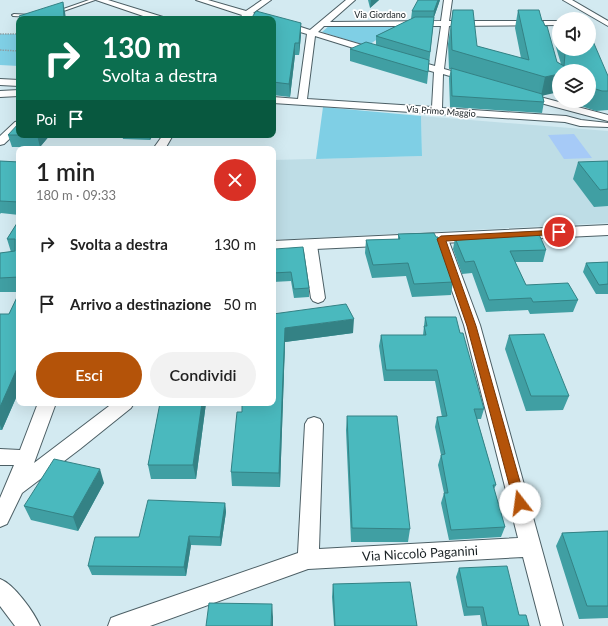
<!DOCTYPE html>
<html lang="it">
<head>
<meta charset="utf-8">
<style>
  :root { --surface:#fff; --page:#f2f2f2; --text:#222; --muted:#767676; --accent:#b45309 }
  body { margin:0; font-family:Lato,sans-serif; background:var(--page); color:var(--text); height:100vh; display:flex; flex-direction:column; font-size:15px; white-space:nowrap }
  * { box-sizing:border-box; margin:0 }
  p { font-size:13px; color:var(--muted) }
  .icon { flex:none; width:22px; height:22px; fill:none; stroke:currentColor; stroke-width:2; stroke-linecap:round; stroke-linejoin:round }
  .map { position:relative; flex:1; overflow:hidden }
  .drawer { position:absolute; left:16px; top:146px; width:260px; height:260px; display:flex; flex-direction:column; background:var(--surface); border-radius:8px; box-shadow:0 4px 16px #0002 }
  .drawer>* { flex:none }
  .banner { position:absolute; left:16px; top:16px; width:260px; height:122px; border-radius:8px; box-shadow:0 4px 16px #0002; background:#0b6e4f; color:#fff; overflow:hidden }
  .fabs { position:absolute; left:552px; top:12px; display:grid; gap:8px }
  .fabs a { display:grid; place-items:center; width:44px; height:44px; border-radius:50%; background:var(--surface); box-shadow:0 4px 16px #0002; font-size:20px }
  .pin { position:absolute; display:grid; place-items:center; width:34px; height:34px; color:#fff; margin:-17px; border:2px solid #fff; border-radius:50%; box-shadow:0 1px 4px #0007 }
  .me { position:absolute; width:44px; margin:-22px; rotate:345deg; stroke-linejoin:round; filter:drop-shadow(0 0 3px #0008) }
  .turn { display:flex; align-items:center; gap:14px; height:84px; padding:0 20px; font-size:18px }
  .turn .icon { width:52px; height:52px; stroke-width:2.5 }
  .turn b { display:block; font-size:28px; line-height:34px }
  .then { display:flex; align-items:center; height:38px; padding:0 20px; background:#0003; gap:8px; font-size:15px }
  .round { display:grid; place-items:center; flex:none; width:42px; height:42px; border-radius:21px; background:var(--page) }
  .overview { display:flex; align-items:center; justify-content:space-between; height:68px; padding:0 20px }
  h1 { font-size:24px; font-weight:600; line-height:30px }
  .primary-button { display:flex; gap:8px; margin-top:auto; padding:8px 20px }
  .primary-button a { flex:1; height:46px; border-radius:24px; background:var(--accent); color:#fff; font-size:16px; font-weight:600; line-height:46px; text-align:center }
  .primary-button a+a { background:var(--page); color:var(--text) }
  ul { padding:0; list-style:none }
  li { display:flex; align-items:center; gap:12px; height:60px; padding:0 20px }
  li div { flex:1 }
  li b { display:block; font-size:15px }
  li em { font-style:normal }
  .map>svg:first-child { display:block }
  .built { fill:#bedde6 }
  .green { fill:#7fcfe5 }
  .water { fill:#a6caf7 }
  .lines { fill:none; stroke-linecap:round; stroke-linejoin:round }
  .service-casing { stroke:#4c5f65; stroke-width:2 }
  .minor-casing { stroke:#4c5f65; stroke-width:2 }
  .tertiary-casing { stroke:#4c5f65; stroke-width:2 }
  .path { stroke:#8fa1a6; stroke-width:1.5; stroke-dasharray:1.5 1; stroke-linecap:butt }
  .service { fill:#fff; fill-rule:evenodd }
  .minor { fill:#fff; fill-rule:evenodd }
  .tertiary { fill:#fff; fill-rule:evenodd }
  .wall { fill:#409fa3 }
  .shaded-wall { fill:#348285 }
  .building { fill:#4ab9be; stroke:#348285 }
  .route { fill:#b45309; stroke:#753606 }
  .labels { text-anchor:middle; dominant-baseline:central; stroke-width:3.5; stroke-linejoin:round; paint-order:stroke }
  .far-street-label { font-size:9px; fill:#171f22; stroke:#fff }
  .near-street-label { font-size:13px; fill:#171f22; stroke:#fff }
</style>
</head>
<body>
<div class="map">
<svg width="608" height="626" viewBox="0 0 608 626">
  <rect width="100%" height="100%" fill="#d3eaf1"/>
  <!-- built -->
  <path class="built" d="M421,116l187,15v92l-335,17v-80l149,-4z"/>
  <!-- green -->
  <path class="green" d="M330,25h69l-32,21 -45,-14z
    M0,34h19v32l-19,-1z
    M323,107l98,9 1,40 -106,3z"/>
  <!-- water -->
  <path class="water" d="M574,134l18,24 -28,1 -16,-24z"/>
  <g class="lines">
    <!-- service casing -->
    <g class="service-casing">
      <path id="service" d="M89,0h6l-40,14 -3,-1z
        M14,14l17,1 2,1 -2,1 -18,-1 -1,-1z"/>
    </g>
    <!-- minor casing -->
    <g class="minor-casing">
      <path id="minor" d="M96,0h12l55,17 1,2h-12z
        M196,0h12l38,11 16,-11h9l-18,13 16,6h-13l-7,-2 -2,2h-8l3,-4z
        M346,0h9l-25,22 111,-1 3,-21h8l-3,21h110v4l-110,1 -5,43 29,8 2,2 -5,3 -27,-8 -1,34 124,8 15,4 27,3v4l-28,-1 -15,-4 -292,-19v-6l25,2 9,-65 -34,-10v-5h-2h5l34,11zM324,26h117l-6,40 -25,-7 -5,3 2,2 27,8 -2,35 -125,-8 8,-63 61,19 4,-3 -1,-2 -61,-18z
        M563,0h9l36,21v5z
        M0,79l19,1v6l-19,-1z
        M19,90v6l-19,1v-6z
        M525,93l83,22v6l-86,-23 -2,-2z
        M19,121v9l-15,14 -4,1v-9l15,-14z
        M163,135h10l-8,14h-12z
        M441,235l5,1 2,3 32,86 83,301h-22l-18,-69 -215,12 -158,57h-42l3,-8 8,-3 179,-62 7,-129 3,-5 6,-2 6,2 3,5 -4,125 199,-11 -54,-213 -30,-86 2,-3z
        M310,241l5,1 2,3 8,53 -2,3 -5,2 -5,-2 -2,-3 -8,-53 2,-3z
        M38,403h18l-22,60 79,-60h21l-3,5 -51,41 -58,44 -15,31 -7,3v-29l14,-33h-14v-16l20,1z
        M0,579c14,5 34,33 40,47h-25l-15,-20z"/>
    </g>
    <!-- tertiary casing -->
    <g class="tertiary-casing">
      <path id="tertiary" d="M608,225v10l-335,16v-10z"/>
    </g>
    <!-- path -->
    <path class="path" d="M0,34h19
      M0,50l19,1"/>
    <!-- service -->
    <use href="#service" class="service"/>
    <!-- minor -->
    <use href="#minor" class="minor"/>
    <!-- tertiary -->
    <use href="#tertiary" class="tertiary"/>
  </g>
  <!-- wall -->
  <path class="wall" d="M368,0h11l-9,8z
    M440,0l-6,17 -7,67 -77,-23v-12l26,-4v-9l35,-17 1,-8z
    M453,10l24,36 44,12 -6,-30 3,-18 24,11 15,41 4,2 -6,-20 4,-16v21h30l19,27v34l-12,1 -15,-5 -2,-5h10v-30h-30l-16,25 1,6 -2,11 -92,-6 -1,-29 2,-9h-2l-1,-25z
    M273,19l28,4v12l-2,20h-4l-5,42 -17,-2z
    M8,135h42l-10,12h-28z
    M122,135h31l-3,5 -27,-1z
    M0,161l19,1v53l-18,-2 -1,1z
    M608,161v45l-14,1 -21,-28 5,-17z
    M19,220v72h-19v-39l11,-1 -4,-13z
    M510,233l36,17 -3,12h-28l11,23 52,15 -5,12 -43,2 -2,-4 -42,2 -14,-39 -10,1 -9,-25 2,-11 54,-3z
    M398,234l55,48 -2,13 -39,2 -6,-21 -34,2 -7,-25 1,-13 32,-1z
    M273,246l36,42v9l-15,1 -3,-17 -18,1z
    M608,262v32h-12l-13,-22 3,-9z
    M19,293v98l-17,39h-2v-116h9z
    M273,314l80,19 -68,9 -5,145 -48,-1 -1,-14z
    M425,317l35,16 24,76 -3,10h-4l19,66 -2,4 11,38 -4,10 -52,3 -8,-37 3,-10 -6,-28 3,-10 -6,-28 2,-10h5l-7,-36h-51l-5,-35 2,-11h42z
    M509,335l60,61 -6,14 -37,1 -21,-62z
    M160,403h46l-10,76h-45l-3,-14z
    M347,416l63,113 -2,13h-57l-5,-112z
    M104,483l-26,48 -47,-11 -7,-14z
    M225,503l1,9 -5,34 -30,-1 -5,31 -94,-1 -4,-9 51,-29z
    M608,531v87l-29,1 -23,-73 6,-13z
    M459,568l60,47 10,11h-47l-2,-11 -16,1 -8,-39z
    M333,584l84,42h-83l-2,-29z"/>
  <!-- shaded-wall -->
  <path class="shaded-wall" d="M371,0h8l-9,8z
    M438,0h2l-7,20 1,-9z
    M63,2l2,10 1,7h-19z
    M301,23v12l-2,20v-12z
    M295,43v12l-5,42 -1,-13z
    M559,74v18l-18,4 4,-19z
    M37,135h13l-10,12z
    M149,135h4l-3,5z
    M354,319l-1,14 -68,9 -5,145 -1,-14 6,-145z
    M19,364v27l-17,39 -2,-5v-18z
    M202,403h4l-10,76 -3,-14z
    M100,469l4,14 -26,48 -5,-14z
    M225,503l1,9 -5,34 -1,-9z
    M189,536l2,9 -5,31 -2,-9z
    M272,604l1,13v9h-2z"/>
  <!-- building -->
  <path class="building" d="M418,0h20l-4,11h-22z
    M63,2l1,15 -17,2h-27l-1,-3z
    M453,10h20l4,36 52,14 -11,-50h21l3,11h1l2,5h2l10,36 7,4 1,-12 2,-2 -1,-3h23v-17l19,44v15h-6l-13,-4v-16h-8l-1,-2 -8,2h-13v3l-14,3 -93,-27 -1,-24z
    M256,11l45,12 -2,20h-4l-6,41 -16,-2v-63h-22z
    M415,17h19l-4,35 -54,-16z
    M366,42l63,18 -1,12 -78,-23z
    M451,68l91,26 2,8 -92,-6z
    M19,123v12h-11z
    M0,161l19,1v40l-19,-1z
    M608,161v28l-8,1 -22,-28z
    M19,220v57l-19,1v-25l15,-2v-12h-8z
    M538,232l8,18 -36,1 16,34 42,-2 10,17 -45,2 -2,-4 -42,2 -15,-39 -9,1 -10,-24 56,-3 -1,-2z
    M434,233l2,4h2l15,45 -39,2 -6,-21 -35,2 -7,-25 34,-1 -2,-5z
    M273,246h2v3l28,-2 6,41 -15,1 -3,-17 -18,1z
    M608,262v22l-9,1 -13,-22z
    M19,293v71l-19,43v-93h9z
    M346,304l8,15 -69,9 -6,145 -48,-1 6,-60h5v-9h31v-89z
    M425,317h31l4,16h3l21,76h-10l22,76h-3l12,42 -54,3 -7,-37h4l-7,-38 4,-1 -8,-37 10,-1 -10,-46h-51l-5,-35h45l-2,-9h3z
    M544,334l25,62h-38l-22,-61z
    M160,403h42l-9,62h-45z
    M347,416h50l13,113 -58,-1z
    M54,459l46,10 -27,48 -49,-11z
    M148,500l77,3 -5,34 -31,-1 -5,31 -96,-1 7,-29h44z
    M608,531v75h-21l-25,-73z
    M507,566l12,49h7l3,11h-42l-4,-19h-16l-8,-39z
    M410,582l7,44h-82l-2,-42z
    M209,603l63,1 -1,22h-65z"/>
  <!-- route -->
  <path class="route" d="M559,230l3,1v3l-116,7 30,85 50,177 -2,3 -4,2 -4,-2 -2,-3 -47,-177 -30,-87 4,-3z"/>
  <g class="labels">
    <!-- far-street labels -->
    <g class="far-street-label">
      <text x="380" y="14">Via Giordano</text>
      <text transform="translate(441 111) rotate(4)">Via Primo Maggio</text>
    </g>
    <!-- near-street labels -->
    <g class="near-street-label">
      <text transform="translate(420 553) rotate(-3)">Via Niccolò Paganini</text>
    </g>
  </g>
</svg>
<div class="fabs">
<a><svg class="icon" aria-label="sound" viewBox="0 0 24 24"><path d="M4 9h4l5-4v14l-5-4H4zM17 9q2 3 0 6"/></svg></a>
<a><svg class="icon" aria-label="layers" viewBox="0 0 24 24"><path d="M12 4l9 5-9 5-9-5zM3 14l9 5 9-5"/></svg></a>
</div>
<div class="pin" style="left:559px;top:232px;background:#d93025"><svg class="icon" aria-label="arrive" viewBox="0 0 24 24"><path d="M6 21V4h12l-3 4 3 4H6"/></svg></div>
<svg class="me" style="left:520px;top:503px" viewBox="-20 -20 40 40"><circle r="19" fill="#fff"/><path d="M0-13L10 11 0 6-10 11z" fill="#b45309"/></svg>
<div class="banner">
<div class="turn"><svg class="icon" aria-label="right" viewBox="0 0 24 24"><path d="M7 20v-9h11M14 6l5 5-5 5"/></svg><div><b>130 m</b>Svolta a destra</div></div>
<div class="then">Poi<svg class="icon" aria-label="arrive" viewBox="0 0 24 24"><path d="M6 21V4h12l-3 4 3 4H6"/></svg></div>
</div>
<section class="drawer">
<div class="overview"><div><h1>1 min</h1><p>180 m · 09:33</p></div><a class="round" style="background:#d93025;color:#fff"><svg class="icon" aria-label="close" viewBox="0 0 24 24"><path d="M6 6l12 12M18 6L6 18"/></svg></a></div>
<ul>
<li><svg class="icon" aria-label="right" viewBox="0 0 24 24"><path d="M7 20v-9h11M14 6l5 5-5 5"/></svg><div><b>Svolta a destra</b></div><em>130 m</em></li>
<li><svg class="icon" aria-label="arrive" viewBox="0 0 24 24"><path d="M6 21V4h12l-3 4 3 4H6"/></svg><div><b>Arrivo a destinazione</b></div><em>50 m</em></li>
</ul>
<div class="primary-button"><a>Esci</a><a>Condividi</a></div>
</section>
</div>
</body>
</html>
